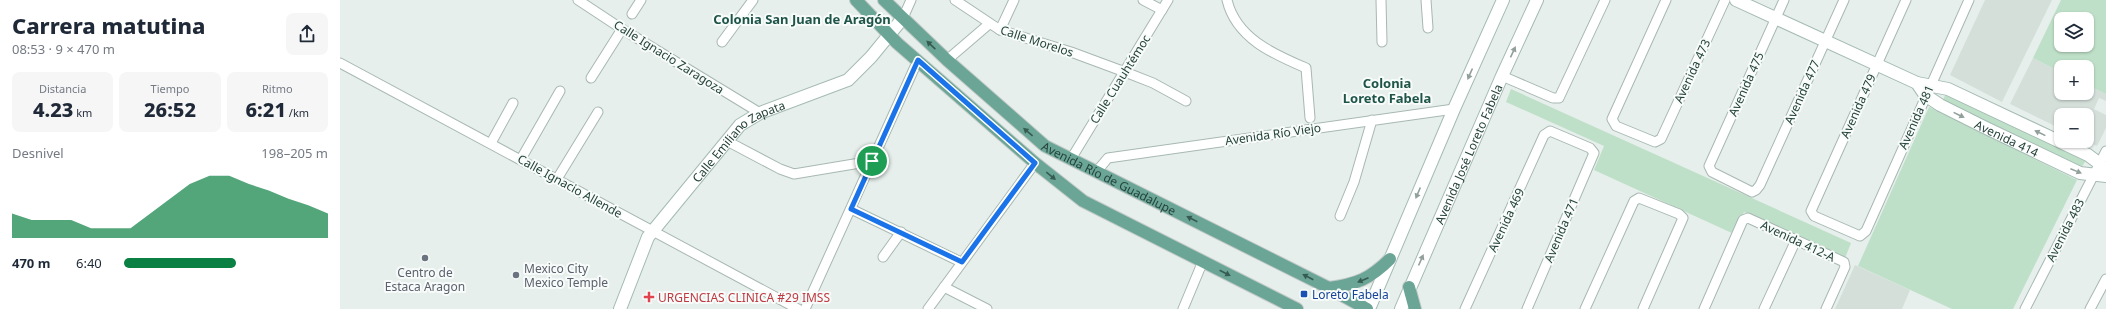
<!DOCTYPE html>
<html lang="es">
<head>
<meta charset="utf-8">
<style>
  body { margin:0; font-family:"Noto Sans",sans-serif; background:#f6f6f7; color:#1f2937; height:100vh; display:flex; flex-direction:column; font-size:15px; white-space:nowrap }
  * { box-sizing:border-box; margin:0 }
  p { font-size:13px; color:#747a83 }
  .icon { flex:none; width:22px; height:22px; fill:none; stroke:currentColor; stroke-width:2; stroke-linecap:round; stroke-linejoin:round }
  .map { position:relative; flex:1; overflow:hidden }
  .details { display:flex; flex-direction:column; background:#fff; width:340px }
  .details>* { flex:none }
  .buttons { position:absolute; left:1714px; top:12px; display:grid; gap:8px }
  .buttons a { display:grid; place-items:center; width:40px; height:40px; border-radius:8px; background:#fff; box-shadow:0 1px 3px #0004; font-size:20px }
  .pin { position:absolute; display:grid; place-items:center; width:34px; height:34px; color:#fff; margin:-17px; border:2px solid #fff; border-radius:50%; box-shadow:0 1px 4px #0007 }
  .round { display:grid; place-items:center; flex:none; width:42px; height:42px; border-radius:8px; background:#f6f6f7 }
  .headline { display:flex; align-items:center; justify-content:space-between; height:68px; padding:0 12px }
  h1 { font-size:22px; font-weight:800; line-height:30px }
  .stats { display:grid; grid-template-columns:repeat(3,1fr); gap:6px; height:68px; padding:4px 12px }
  .stats div { display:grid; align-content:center; border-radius:8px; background:#f6f6f7; text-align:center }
  .stats b { font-size:20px; font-weight:800 }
  .stats small { font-size:11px; font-weight:400 }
  .stats p { font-size:11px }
  .chart { height:112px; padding:8px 12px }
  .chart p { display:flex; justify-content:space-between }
  .chart svg { width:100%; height:72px; margin-top:4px; fill:#0b8043; opacity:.7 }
  ul { padding:0 12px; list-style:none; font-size:13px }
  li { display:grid; grid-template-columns:64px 48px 1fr; align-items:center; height:30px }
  li i { height:10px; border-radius:5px; background:#0b8043 }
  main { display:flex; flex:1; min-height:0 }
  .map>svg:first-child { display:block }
</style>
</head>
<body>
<main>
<section class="details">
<div class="headline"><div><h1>Carrera matutina</h1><p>08:53 · 9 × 470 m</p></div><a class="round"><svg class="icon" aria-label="share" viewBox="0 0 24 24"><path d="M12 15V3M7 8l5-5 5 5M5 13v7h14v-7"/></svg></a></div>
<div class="stats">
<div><p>Distancia</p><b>4.23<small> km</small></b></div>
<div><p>Tiempo</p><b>26:52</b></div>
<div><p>Ritmo</p><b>6:21<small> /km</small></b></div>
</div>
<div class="chart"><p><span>Desnivel</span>198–205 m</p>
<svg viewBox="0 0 160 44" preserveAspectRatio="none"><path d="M0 44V29L10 33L20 33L30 33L40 38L50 38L60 38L70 29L80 20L90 11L100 6L110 6L120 11L130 15L140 20L150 24L160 29V44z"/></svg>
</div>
<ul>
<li><b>470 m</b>6:40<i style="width:55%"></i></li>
</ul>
</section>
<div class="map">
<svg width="1766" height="309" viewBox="0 0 1766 309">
  <rect width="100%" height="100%" fill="#e6efeb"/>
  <g fill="#d4dfda">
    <polygon points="1645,0 1712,0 1662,102 1610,75"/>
    <polygon points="1693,58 1721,72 1721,93 1747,93 1747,85 1766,94 1766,101 1759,98 1754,109 1766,115 1766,128 1757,146 1746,141 1747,115 1721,115 1721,129 1670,104"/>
    <polygon points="1515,265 1570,290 1562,309 1495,309"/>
  </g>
  <g fill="#bfe0c8" fill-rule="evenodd">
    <path d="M1721,0H1766V94L1747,85V67H1721V72L1693,58ZM1721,19H1747V45H1721Z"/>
    <polygon points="1171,89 1511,243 1505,258 1404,212 1394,234 1254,170 1264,146 1166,102"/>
    <polygon points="1608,89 1746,160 1739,172 1601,104"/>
    <polygon points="1589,107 1737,180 1673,309 1612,309 1518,266"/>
  </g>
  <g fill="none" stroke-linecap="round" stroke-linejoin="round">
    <g stroke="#a8b8b2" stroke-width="11">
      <g id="street">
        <polyline points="238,0 282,29 420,113"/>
        <polyline points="615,0 660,30 731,52 785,72 813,83 846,101"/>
        <polyline points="803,0 822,10"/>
        <path d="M887,0C896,38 933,54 966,68L970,118"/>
        <polyline points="1041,0 1042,42"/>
        <polyline points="1086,0 1088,28"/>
        <polyline points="1326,0 1272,119 1276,126 1315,142 1321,139 1385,0"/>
        <polyline points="1444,0 1369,166 1372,172 1412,192 1416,190 1420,185 1504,0"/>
        <polyline points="1566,0 1471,211 1474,216 1520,236 1526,231 1629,0"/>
        <polyline points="292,14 301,0"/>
        <polyline points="563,18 571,0"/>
        <polyline points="660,30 674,0"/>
        <polyline points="382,42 413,0"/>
        <polyline points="607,60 649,24"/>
        <polyline points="0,63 458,309"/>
        <polyline points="1162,76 1213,98 1219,98 1265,0"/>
        <polyline points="251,78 282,29"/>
        <polyline points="387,141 440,169 454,174 532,161"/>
        <polyline points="151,143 173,103"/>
        <polyline points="181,159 220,91"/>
        <polyline points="731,159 828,0"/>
        <polyline points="757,171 768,158 1114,109"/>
        <polyline points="217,179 258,112"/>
        <polyline points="511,209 621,262"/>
        <polyline points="1000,216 1014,182 1032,120"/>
        <polyline points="543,257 561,232"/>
        <polyline points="604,287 647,309"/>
        <polyline points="465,309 578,60"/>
        <polyline points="588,309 695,163"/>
        <polyline points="843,309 863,261"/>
        <polyline points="1125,309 1204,135 1210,131 1250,148 1254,153 1187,309"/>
        <polyline points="1245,309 1294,201 1299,198 1339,214 1343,218 1303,309"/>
        <polyline points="1364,309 1403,220 1408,218 1504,262 1505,267 1486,309"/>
        <polyline points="1424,309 1456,240"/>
        <polyline points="1685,309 1766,151"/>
        <polyline points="1750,309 1766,279"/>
      </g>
    </g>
    <g stroke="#a4bbb3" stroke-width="14">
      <g id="secondary">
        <polyline points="1396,0 1577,83 1608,89 1748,155 1760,164 1766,172"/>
        <path id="s1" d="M1577,83L1585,95L1600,105L1644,127L1740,173L1766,176"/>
        <path id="s2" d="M280,309L308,237L400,125L420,113L508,80L531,57L563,18"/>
        <polyline points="1029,309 1114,109 1163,0"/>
        <path id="s3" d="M1061,309L1162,76L1197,0"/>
      </g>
    </g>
    <g stroke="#c2cac8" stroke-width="14">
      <g id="primary">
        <polyline points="516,0 557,43 695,163 743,201 957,309"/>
        <path id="s4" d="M544,0L607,60L705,146L989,288L1027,309"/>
        <polyline points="1069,287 1075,309"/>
        <path d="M989,288C1017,284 1030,279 1050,259"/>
      </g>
    </g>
    <use href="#street" stroke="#fff" stroke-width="9"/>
    <use href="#secondary" stroke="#fff" stroke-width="12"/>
    <use href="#primary" stroke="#6aa596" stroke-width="12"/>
  </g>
  <defs><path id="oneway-solid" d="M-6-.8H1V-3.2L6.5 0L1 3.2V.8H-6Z"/></defs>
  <g fill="#365b51">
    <use href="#oneway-solid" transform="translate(591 45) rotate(-137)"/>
    <use href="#oneway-solid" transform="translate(688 132) rotate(-140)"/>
    <use href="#oneway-solid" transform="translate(711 176) rotate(39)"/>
    <use href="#oneway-solid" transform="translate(852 219) rotate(-153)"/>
    <use href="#oneway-solid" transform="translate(885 273) rotate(27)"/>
    <use href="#oneway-solid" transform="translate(968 277) rotate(-153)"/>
    <use href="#oneway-solid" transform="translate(1023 280) rotate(157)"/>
  </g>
  <g fill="#92a09c">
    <use href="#oneway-solid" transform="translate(1173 52) rotate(-65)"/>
    <use href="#oneway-solid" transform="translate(1130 74) rotate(114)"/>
    <use href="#oneway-solid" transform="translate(1619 115) rotate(26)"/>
    <use href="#oneway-solid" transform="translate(1700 133) rotate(-154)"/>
    <use href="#oneway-solid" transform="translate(1736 171) rotate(22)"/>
    <use href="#oneway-solid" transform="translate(1078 193) rotate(113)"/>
    <use href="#oneway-solid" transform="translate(1081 260) rotate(-66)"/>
  </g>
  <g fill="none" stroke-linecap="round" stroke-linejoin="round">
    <g stroke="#fff" stroke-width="8">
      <polygon id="route" points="578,60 695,163 622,262 511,209"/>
    </g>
    <use href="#route" stroke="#1a73e8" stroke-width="5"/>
  </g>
  <g fill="#6b7280" stroke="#f7fbf9" stroke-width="1.5">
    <circle cx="85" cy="258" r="4"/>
    <circle cx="176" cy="275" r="4"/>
  </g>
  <rect fill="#1a4fb4" stroke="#f7fbf9" stroke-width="1.5" x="960" y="290" width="8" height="8" rx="2"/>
  <path fill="#e0444e" stroke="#f7fbf9" stroke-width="1.5" d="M307 291h4v4h4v4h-4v4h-4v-4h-4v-4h4z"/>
  <g text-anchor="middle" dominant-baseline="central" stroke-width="4" stroke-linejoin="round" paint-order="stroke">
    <g font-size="12" fill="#24423a" stroke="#f7fbf9">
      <text transform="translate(697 41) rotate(18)">Calle Morelos</text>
      <text transform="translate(329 57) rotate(32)">Calle Ignacio Zaragoza</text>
      <text transform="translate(1352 71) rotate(-65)">Avenida 473</text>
      <text transform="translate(780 79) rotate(-58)">Calle Cuauhtémoc</text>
      <text transform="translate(1406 84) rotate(-66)">Avenida 475</text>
      <text transform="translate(1462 92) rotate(-66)">Avenida 477</text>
      <text transform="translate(1518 106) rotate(-66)">Avenida 479</text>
      <text transform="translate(1576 117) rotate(-66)">Avenida 481</text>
      <text transform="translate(933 134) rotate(-8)">Avenida Río Viejo</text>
      <text stroke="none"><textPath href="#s1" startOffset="107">Avenida 414</textPath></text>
      <text stroke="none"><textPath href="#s2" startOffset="211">Calle Emiliano Zapata</textPath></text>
      <text stroke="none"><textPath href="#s3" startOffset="169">Avenida José Loreto Fabela</textPath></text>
      <text stroke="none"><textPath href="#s4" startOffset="289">Avenida Río de Guadalupe</textPath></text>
      <text transform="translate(230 186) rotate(29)">Calle Ignacio Allende</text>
      <text transform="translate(1166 220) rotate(-65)">Avenida 469</text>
      <text transform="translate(1221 230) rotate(-67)">Avenida 471</text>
      <text transform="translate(1725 230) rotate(-63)">Avenida 483</text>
      <text transform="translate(1458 241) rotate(25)">Avenida 412-A</text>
    </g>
    <g font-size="12" fill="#5b616d" stroke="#f7fbf9" text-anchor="start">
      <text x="184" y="268">Mexico City<tspan x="184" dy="14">Mexico Temple</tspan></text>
      <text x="85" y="272" text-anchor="middle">Centro de<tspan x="85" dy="14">Estaca Aragon</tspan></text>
    </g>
    <g font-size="12" fill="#164399" stroke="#f7fbf9" text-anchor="start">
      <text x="972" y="294">Loreto Fabela</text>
    </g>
    <g font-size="12" fill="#be3a42" stroke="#f7fbf9" text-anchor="start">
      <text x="318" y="297">URGENCIAS CLINICA #29 IMSS</text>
    </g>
    <g font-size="13" font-weight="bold" fill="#1f5548" stroke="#f7fbf9">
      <text x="462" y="19">Colonia San Juan de Aragón</text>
      <text x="1047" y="83">Colonia<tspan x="1047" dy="15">Loreto Fabela</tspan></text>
    </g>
  </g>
</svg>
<div class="buttons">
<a><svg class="icon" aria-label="layers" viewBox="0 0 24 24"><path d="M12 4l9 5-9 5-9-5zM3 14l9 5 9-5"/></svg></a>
<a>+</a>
<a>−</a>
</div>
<div class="pin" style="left:532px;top:161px;background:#1e9e55"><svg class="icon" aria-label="arrive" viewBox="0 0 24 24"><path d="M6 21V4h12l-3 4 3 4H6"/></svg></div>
</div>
</main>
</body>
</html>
